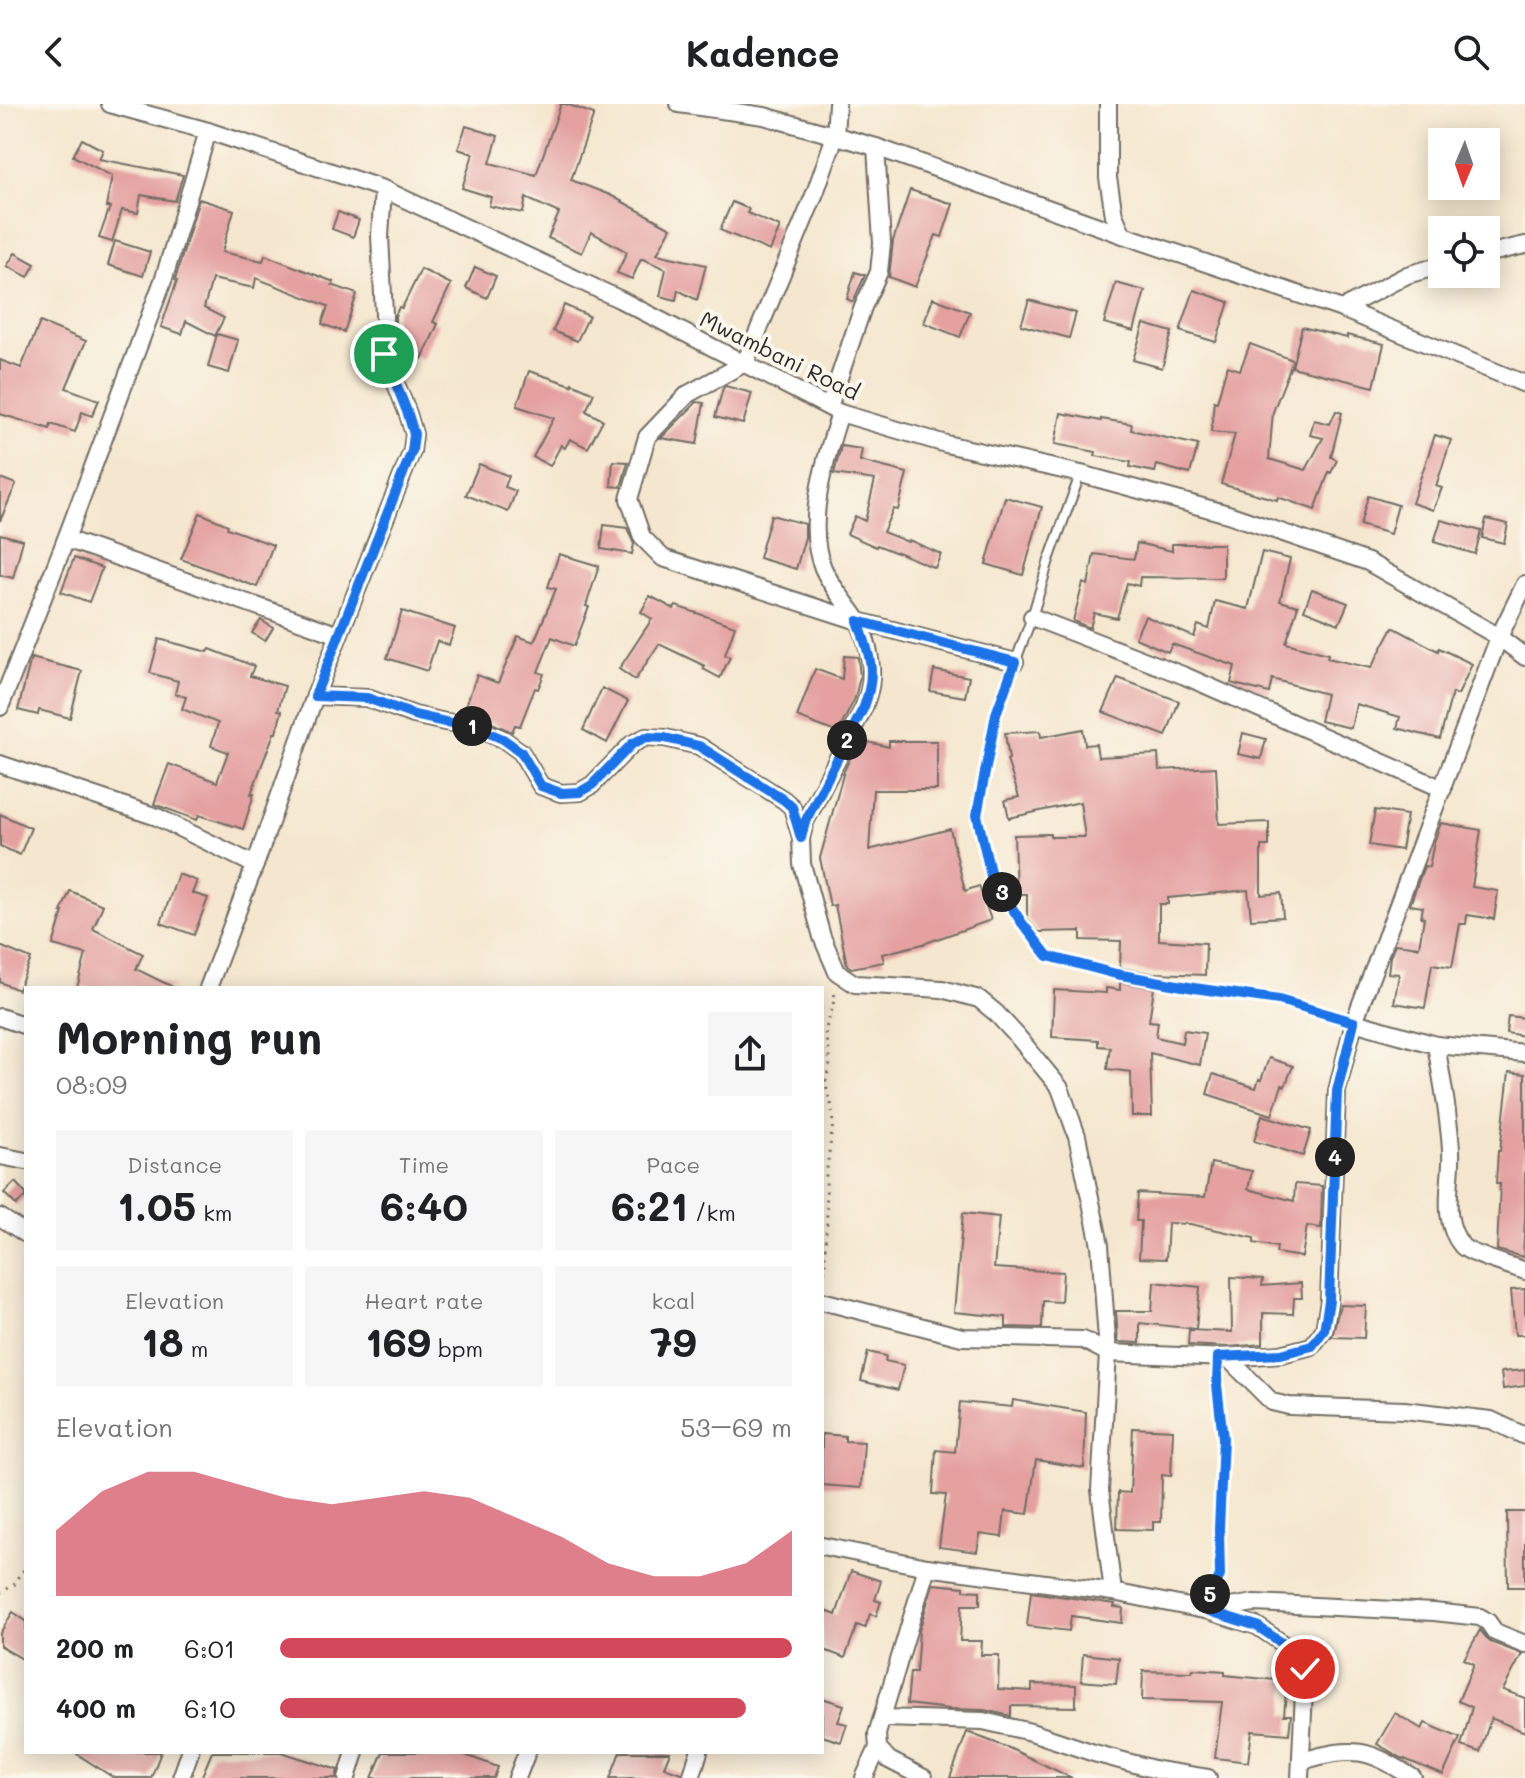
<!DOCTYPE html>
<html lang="en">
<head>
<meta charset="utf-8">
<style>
  body { margin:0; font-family:Mali,sans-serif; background:#f6f6f6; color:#202124; height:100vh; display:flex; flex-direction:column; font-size:30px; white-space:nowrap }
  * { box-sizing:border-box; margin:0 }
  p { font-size:26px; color:#757577 }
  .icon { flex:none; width:44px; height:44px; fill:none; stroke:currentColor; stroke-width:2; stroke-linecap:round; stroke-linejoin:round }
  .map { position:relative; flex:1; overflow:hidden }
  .sheet { position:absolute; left:24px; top:882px; width:800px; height:768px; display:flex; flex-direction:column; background:#fff; border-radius:0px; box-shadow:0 4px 20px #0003 }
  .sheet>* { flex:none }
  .needle { width:52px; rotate:182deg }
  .tools { position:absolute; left:1428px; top:24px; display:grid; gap:16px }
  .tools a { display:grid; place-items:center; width:72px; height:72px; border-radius:0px; background:#fff; box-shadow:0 4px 20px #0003; font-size:40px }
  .pin { position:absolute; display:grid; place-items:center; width:68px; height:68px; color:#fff; margin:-34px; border:4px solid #fff; border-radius:50%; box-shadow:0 2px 8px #0007 }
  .km { position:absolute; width:40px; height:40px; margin:-20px; border-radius:50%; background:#222; color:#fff; font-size:22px; line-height:40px; text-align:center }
  .round { display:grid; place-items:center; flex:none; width:84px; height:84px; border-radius:0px; background:#f6f6f6 }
  .headline { display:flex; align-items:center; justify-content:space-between; height:136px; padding:0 32px }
  h1 { font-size:44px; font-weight:700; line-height:60px }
  .metrics { display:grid; grid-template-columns:repeat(3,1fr); gap:12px; height:136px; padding:8px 32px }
  .metrics div { display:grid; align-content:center; border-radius:0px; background:#f6f6f6; text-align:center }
  .metrics b { font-size:40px; font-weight:700 }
  .metrics small { font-size:22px; font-weight:400 }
  .metrics p { font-size:22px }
  .chart { height:224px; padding:16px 32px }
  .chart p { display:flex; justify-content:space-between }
  .chart svg { width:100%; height:144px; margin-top:8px; fill:#d1495b; opacity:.7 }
  ul { padding:0 32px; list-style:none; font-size:26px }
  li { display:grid; grid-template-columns:128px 96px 1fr; align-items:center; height:60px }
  li i { height:20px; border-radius:10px; background:#d1495b }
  header { display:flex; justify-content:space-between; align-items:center; height:104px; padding:0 32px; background:#fff; font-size:36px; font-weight:700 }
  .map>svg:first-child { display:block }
</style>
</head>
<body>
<header><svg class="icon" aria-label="back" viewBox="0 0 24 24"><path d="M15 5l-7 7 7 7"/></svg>Kadence<svg class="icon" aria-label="search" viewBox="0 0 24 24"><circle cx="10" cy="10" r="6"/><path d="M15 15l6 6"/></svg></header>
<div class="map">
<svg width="1525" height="1674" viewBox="0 0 1525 1674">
  <rect width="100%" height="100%" fill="#fbf7ec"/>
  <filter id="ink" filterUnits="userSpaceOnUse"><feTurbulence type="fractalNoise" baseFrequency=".0125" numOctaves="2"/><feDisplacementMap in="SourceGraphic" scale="16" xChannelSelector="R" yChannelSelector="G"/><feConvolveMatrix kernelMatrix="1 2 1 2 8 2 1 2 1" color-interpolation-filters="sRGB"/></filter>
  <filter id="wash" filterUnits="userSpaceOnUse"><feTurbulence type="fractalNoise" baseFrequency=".006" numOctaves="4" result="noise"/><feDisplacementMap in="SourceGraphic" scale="32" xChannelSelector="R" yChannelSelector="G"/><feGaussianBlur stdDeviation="1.8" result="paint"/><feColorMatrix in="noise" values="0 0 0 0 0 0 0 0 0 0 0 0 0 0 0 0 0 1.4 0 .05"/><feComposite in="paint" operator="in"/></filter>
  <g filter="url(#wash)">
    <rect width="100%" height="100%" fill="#f5e7cf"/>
    <g id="blocks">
      <g fill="#e4a1a0">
        <polygon points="561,0 566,0 594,10 571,76 610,91 671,124 657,150 706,161 697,196 678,186 676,196 660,192 666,165 643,155 641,155 632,175 617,169 627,148 591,128 582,149 548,134 559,109 526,94 523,109 489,102 491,93 462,84 473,50 458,45 466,22 498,32 490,59 536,71"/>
        <polygon points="82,35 103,46 99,55 183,71 175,97 141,91 138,109 122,106 112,138 99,134 110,103 106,103 112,72 73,52"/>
        <polygon points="910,86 953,100 942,133 936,131 915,183 889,173 893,137"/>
        <polygon points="199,95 234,106 222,148 263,157 265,151 334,178 332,181 357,190 344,228 322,220 328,202 256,174 254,184 212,175 204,204 224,214 215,232 186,217 182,230 161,223 177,177 175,176"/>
        <polygon points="732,98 749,105 747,109 780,123 770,147 720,126"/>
        <polygon points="338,108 359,116 353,133 332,125"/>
        <polygon points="115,137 150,148 143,172 108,161"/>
        <polygon points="15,149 35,160 28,173 7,162"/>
        <polygon points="475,163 496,172 487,194 466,184"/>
        <polygon points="421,165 451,180 433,218 438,220 422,255 395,243 395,212 399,203 402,204"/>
        <polygon points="855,168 865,171 853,198 847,195"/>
        <polygon points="1116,179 1145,187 1134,227 1104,219"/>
        <polygon points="1194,186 1229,198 1216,238 1180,227"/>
        <polygon points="933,194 970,208 960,233 924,219"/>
        <polygon points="1029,196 1076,209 1069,234 1021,221"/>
        <polygon points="564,201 589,212 577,237 553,227"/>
        <polygon points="40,218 86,237 66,284 99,296 92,312 82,308 75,328 51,320 50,325 0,310 0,256 21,264"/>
        <polygon points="1144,220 1172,228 1162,264 1133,256"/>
        <polygon points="1302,223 1347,234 1347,231 1384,240 1374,283 1292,263"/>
        <polygon points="217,230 238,236 229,269 208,263"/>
        <polygon points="1250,240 1293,256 1273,308 1269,355 1306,366 1323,334 1310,331 1314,316 1330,320 1336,307 1342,309 1331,353 1337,356 1331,369 1329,368 1315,406 1278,393 1277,396 1221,380 1235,330 1211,328 1214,297 1217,298 1227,262 1240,266"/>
        <polygon points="529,267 572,281 572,279 594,289 586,307 603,316 588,344 570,335 565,344 561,341 550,362 533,353 554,314 517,302"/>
        <polygon points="725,282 752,289 743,320 715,313 723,284"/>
        <polygon points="697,298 704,299 697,340 661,334"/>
        <polygon points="1061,309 1101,317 1101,315 1132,320 1131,326 1198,341 1190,370 1157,361 1155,368 1130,363 1131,358 1095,352 1096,348 1055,340"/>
        <polygon points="1435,331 1451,336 1436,382 1442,384 1433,406 1412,399"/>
        <polygon points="841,342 862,345 860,357 907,369 898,406 893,405 883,428 908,438 909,436 941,450 935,464 897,448 897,449 877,441 876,443 847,430 855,412 865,417 875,376 834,370"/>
        <polygon points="613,357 628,358 621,383 611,382"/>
        <polygon points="479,360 509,372 505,383 516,387 508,408 466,391"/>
        <polygon points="0,374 16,380 0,417"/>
        <polygon points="1368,392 1398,401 1390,430 1360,421"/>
        <polygon points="1005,393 1042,403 1023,471 986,460"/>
        <polygon points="200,409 228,421 227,424 273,441 257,483 181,455"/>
        <polygon points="771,411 805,420 805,433 796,465 759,454"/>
        <polygon points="1486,415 1508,420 1504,439 1482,434"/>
        <polygon points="1441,416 1481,427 1475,450 1434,438"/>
        <polygon points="604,421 627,424 634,440 632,450 601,445"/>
        <polygon points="0,430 23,436 13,474 0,471"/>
        <polygon points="1137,439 1172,447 1172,440 1223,440 1223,474 1140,473 1139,482 1127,479 1117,514 1094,509 1090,524 1073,517 1083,479 1088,481 1094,450 1134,455"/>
        <polygon points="1262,448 1290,455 1280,497 1298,502 1286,539 1328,550 1327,554 1371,564 1393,523 1438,547 1439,544 1472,560 1458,591 1452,589 1440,635 1397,624 1400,613 1356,600 1351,624 1320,617 1326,590 1272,575 1269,589 1231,579 1235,562 1172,540 1168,548 1135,534 1145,512 1194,533 1198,521 1209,525 1215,497 1248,505"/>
        <polygon points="559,450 599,462 586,502 589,503 574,542 552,533 538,568 544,570 538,585 535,584 520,622 515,621 512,628 474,611 463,609 477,571 498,579 518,532 534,538 556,485 548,483"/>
        <polygon points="74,454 102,464 89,498 61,488"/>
        <polygon points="1312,485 1348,499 1339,520 1304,506"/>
        <polygon points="650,492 674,505 676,502 735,522 725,551 730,553 720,574 703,565 705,562 659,540 635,576 619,565 652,515 641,508"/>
        <polygon points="402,507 455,524 449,541 437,537 427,567 387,554"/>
        <polygon points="261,516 273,524 265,537 252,529"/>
        <polygon points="159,535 208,548 210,545 254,562 250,572 285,582 278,606 282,607 276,629 274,629 251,690 254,690 243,725 199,711 197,716 154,700 169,660 217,678 228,648 211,642 218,619 182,605 186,593 175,590 178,577 150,569"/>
        <polygon points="844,552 858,553 860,573 855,594 838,629 797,613 815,565 842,575"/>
        <polygon points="31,554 82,567 70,614 39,606 38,611 18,606"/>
        <polygon points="934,566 969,573 965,593 930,587"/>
        <polygon points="1118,574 1179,597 1166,632 1103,608"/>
        <polygon points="602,584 628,597 607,639 583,626"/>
        <polygon points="1083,625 1085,641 1096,640 1098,653 1158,650 1159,666 1216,663 1219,720 1269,718 1269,742 1261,742 1261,791 1281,789 1283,813 1251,815 1248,786 1168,794 1168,800 1159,800 1159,836 1206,839 1205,871 1156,869 1156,870 1120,864 1121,837 1081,836 1081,827 1038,828 1027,814 1027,790 1016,790 1014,731 1050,730 1050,733 1085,733 1080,698 1009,714 1005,696 1019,693 1007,656 1009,655 1005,629 1040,627 1041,633"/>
        <polygon points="1243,629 1266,635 1261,655 1238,650"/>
        <polygon points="859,636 889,643 889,637 937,637 937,686 873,686 869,746 950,725 965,787 979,782 991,816 923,840 882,850 884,858 851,864 847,861 835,801 830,802 820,754 844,667"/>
        <polygon points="1375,706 1407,711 1401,746 1369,741"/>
        <polygon points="0,710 31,724 20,751 0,742"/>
        <polygon points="1441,719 1481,726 1472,783 1498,787 1494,815 1467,811 1466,820 1460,820 1452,863 1432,860 1425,904 1394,899 1399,870 1388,869 1390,853 1395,840 1419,843 1424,814 1421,813 1423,803 1410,801 1424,762 1429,763 1434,738"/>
        <polygon points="178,770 197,777 192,789 208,794 194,831 161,819"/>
        <polygon points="70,787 103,801 93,825 143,850 136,865 175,884 77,884 86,850 53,841 63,808 61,808"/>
        <polygon points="0,842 31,855 18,886 0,878"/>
        <polygon points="1120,878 1154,884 1149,917 1158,918 1156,933 1182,939 1184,926 1205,929 1200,961 1150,949 1152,1012 1132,1012 1131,968 1107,965 1110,943 1098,942 1098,936 1052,933 1054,886 1106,889 1106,884 1120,886"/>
        <polygon points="1508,912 1525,914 1525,932 1506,929"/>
        <polygon points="1269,954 1293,962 1285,982 1282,981 1272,1011 1207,990 1213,970 1256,984 1259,975 1261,976"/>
        <polygon points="1509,968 1525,970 1525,1110 1523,1153 1497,1146 1500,1080 1496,1080 1498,1047 1500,1047"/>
        <polygon points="1262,1011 1311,1026 1303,1052 1254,1037"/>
        <polygon points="1211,1059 1252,1067 1248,1085 1294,1097 1295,1080 1322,1082 1321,1124 1307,1122 1302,1153 1276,1149 1277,1143 1254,1139 1254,1134 1190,1120 1168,1119 1166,1155 1139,1154 1141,1117 1136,1117 1138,1089 1205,1093"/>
        <polygon points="15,1078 26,1090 26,1092 16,1101 4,1089"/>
        <polygon points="963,1109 999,1113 994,1164 1063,1168 1061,1198 1043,1197 1042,1224 1006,1223 1006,1213 954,1208"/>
        <polygon points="1231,1173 1263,1175 1262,1182 1301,1179 1302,1194 1294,1194 1293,1210 1263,1209 1263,1240 1228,1243 1188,1241 1189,1226 1232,1228"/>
        <polygon points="1154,1178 1200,1183 1196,1225 1140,1219 1140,1239 1118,1238 1116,1207 1152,1207"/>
        <polygon points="1525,1185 1525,1231 1515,1231 1511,1186"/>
        <polygon points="1340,1201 1366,1202 1364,1234 1332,1233"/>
        <polygon points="868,1248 886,1252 885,1257 904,1261 898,1286 861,1277"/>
        <polygon points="1525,1266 1525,1282 1503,1285 1501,1268"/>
        <polygon points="1013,1296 1086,1308 1084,1364 1036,1356 1028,1410 1005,1407 1002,1433 980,1430 977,1448 939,1443 946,1391 933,1390 936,1346 955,1348 960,1298 1012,1303"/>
        <polygon points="1133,1324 1173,1326 1171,1372 1162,1371 1161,1418 1153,1418 1153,1426 1117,1425 1118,1388 1130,1389"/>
        <polygon points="822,1330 845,1332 845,1337 864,1338 861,1384 822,1381"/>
        <polygon points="1507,1408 1525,1408 1525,1483 1508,1483"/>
        <polygon points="851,1467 881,1477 875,1496 881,1498 876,1512 870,1510 865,1524 857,1521 845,1554 822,1545 822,1505 836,1511"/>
        <polygon points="933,1480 964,1483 964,1486 980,1487 980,1501 962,1501 960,1537 982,1537 981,1551 999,1551 998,1585 1032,1587 1032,1580 1076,1581 1076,1603 1011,1602 1011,1612 984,1606 949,1605 907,1600 910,1568 916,1568 919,1527"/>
        <polygon points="1031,1488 1115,1500 1114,1503 1123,1504 1122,1519 1071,1512 1069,1527 1027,1522"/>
        <polygon points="13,1508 26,1517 26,1557 0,1542 0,1529"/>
        <polygon points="1480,1526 1490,1538 1522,1550 1503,1586 1525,1594 1525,1628 1491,1614 1480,1648 1461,1642 1472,1603 1458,1597 1474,1560 1464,1555"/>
        <polygon points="1083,1550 1119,1554 1116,1580 1081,1577"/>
        <polygon points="1193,1565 1225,1567 1225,1571 1287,1577 1284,1611 1291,1611 1289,1630 1252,1627 1248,1658 1215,1654 1222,1598 1142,1596 1143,1567 1192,1568"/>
        <polygon points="822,1594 844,1601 838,1618 847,1620 841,1638 822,1632"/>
        <polygon points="1395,1609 1422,1625 1425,1619 1460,1634 1443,1671 1402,1654 1377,1640"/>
        <polygon points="967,1628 1009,1644 1072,1674 950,1674"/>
        <polygon points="74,1648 161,1648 151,1674 114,1674"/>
        <polygon points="212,1648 281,1648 338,1666 336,1674 201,1674"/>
        <polygon points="383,1648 457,1648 498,1663 494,1674 372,1674"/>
        <polygon points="620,1648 670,1648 664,1663 681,1669 680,1674 610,1674"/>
      </g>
    </g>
  </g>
  <g filter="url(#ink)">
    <use href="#blocks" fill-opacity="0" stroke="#726d64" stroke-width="2"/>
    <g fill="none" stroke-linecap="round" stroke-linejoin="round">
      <g stroke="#726d64" stroke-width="12">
        <polyline id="lane" points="1080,371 1049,456 1032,513 996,610 977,711 991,772 1022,819 1048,852 1116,870 1194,884 1279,896 1353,918"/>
      </g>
      <g stroke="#726d64" stroke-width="20">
        <g id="street">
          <polyline points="110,0 208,27 383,85 619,195 840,309 946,340 1081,370 1228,410 1368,458 1499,533 1525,553"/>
          <polyline points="679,0 764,12 876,43 1123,131 1342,205 1525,280"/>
          <polyline points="837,0 835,32 815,89 745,259 688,290 647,333 629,395 642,433 663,454 858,517 1015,558"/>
          <polyline points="1108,0 1108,74 1114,111 1123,131"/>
          <polyline points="1486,150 1525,141"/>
          <polyline points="1342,205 1407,171 1442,161"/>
          <polyline points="829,303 863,203 879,168 882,139 876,43"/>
          <path d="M840,309C826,353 804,419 823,464C831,483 846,498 857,515C866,530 872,557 871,574C870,596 857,617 847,636C833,664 819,691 805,718L801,734L802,760L822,833L837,868L855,880L942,885L979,895L996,909L1018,933L1060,984L1077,1032L1100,1141L1108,1249L1100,1386L1113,1488"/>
          <polyline points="66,435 339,531"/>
          <polyline points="1032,513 1185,572 1443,685"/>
          <polyline points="315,592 367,594 414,611 445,618 470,621 503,635 521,648 541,682 561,689 580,688 592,681 632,640 646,633 665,634 699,642 784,696 792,703 801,733"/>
          <polyline points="0,603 66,435 164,174 208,27"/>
          <polyline points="0,660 157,713 255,761"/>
          <polyline points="208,884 255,761 315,592 412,347 414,330 408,310 384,250 384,210 380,132 383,85"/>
          <polyline points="0,913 26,922"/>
          <polyline points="1354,918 1499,533 1525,480"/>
          <path d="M1436,941C1442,976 1449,1011 1451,1046C1453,1078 1439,1114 1462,1142C1469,1150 1512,1162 1525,1167"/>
          <polyline points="0,1052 26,1057"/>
          <polyline points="0,1113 26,1130"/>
          <polyline points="822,1197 962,1233 1083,1236 1108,1249 1228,1254 1281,1250 1312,1242 1324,1226 1329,1197 1337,987 1354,918 1436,941 1525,949"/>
          <polyline points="1228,1254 1272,1298 1289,1302 1404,1306 1491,1316 1525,1332"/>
          <polyline points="822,1442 927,1463 1113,1488 1209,1507 1257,1522 1288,1543 1305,1565 1300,1674"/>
          <polyline points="1212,1506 1254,1499 1434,1508 1480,1513 1488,1518 1495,1528 1525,1540"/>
          <polyline points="883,1614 983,1617 1031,1628 1094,1649 1157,1666 1208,1674"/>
          <path d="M1302,1657C1354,1642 1367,1644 1413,1674"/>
          <polyline points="181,1674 190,1648"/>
          <polyline points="347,1674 355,1648"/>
          <polyline points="517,1674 527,1648"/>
          <polyline points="691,1674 699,1648"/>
          <polyline points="864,1674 878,1644"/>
          <polyline points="924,1674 889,1656 878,1644 877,1630 927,1463"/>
        </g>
      </g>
      <g stroke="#726d64" stroke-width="3" stroke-dasharray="2 6" stroke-linecap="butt">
        <polyline points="822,1176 825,1166 825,1141 827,1118 826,1072 833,1019 831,998 827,988 826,977 830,960 825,927 833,902 835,888"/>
        <polyline points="0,1489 14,1481 19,1471 26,1464"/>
        <polyline points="1210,1490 1220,1472 1219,1425 1223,1334 1218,1269"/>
      </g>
      <use href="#lane" stroke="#fff" stroke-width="8"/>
      <use href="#street" stroke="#fff" stroke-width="16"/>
    </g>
  </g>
  <g fill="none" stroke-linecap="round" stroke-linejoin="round" filter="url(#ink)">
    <g stroke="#fff" stroke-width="16">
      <path id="route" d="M384,250L408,310L414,330L412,347L315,592L367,594L414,611L445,618L470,621L503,635L521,648L541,682L561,689L580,688L592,681L632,640L646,633L665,634L699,642L784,696L792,703L801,734L805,718L864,603C877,567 870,552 858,517L1015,558L996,610L977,711L991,772L1022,819L1048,852L1116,870L1194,884L1279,896L1354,918L1337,987L1329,1197L1324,1226L1312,1242L1281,1250L1218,1253L1217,1281L1223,1334L1219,1425L1220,1472L1209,1491V1507L1257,1522L1288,1543L1305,1565"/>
    </g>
    <use href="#route" stroke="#1a73e8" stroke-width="10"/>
  </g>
  <g text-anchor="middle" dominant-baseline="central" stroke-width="8" stroke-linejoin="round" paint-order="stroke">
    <g font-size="22" fill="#2b2b2b" stroke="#fbf7ec">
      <text transform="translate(780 251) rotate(26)">Mwambani Road</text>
    </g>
  </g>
</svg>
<div class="tools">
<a><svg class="needle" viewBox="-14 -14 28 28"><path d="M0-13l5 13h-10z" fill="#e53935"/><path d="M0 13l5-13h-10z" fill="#757577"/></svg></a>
<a><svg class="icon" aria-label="locate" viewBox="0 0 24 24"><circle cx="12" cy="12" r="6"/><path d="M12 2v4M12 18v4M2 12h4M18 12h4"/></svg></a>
</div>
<div class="pin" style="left:384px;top:250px;background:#1e9e55"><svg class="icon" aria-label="arrive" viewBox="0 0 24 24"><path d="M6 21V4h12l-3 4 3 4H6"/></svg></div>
<div class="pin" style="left:1305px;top:1565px;background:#d93025"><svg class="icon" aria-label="check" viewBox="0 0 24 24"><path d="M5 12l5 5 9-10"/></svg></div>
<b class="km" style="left:472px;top:622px">1</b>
<b class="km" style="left:847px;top:636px">2</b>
<b class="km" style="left:1002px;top:788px">3</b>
<b class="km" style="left:1335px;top:1053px">4</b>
<b class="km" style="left:1210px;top:1490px">5</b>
<section class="sheet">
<div class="headline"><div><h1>Morning run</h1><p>08:09</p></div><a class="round"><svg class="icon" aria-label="share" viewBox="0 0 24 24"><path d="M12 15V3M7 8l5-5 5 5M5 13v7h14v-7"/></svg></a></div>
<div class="metrics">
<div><p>Distance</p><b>1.05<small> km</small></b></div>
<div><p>Time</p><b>6:40</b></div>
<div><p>Pace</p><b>6:21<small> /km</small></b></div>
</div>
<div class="metrics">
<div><p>Elevation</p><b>18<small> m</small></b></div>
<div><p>Heart rate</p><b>169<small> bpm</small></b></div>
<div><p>kcal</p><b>79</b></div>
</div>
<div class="chart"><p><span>Elevation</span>53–69 m</p>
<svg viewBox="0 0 160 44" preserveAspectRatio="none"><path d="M0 44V24L10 12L20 6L30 6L40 10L50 14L60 16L70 14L80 12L90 14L100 20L110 26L120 34L130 38L140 38L150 34L160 24V44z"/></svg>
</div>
<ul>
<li><b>200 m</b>6:01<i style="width:100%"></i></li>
<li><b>400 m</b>6:10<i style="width:91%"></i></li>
</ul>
</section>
</div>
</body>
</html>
